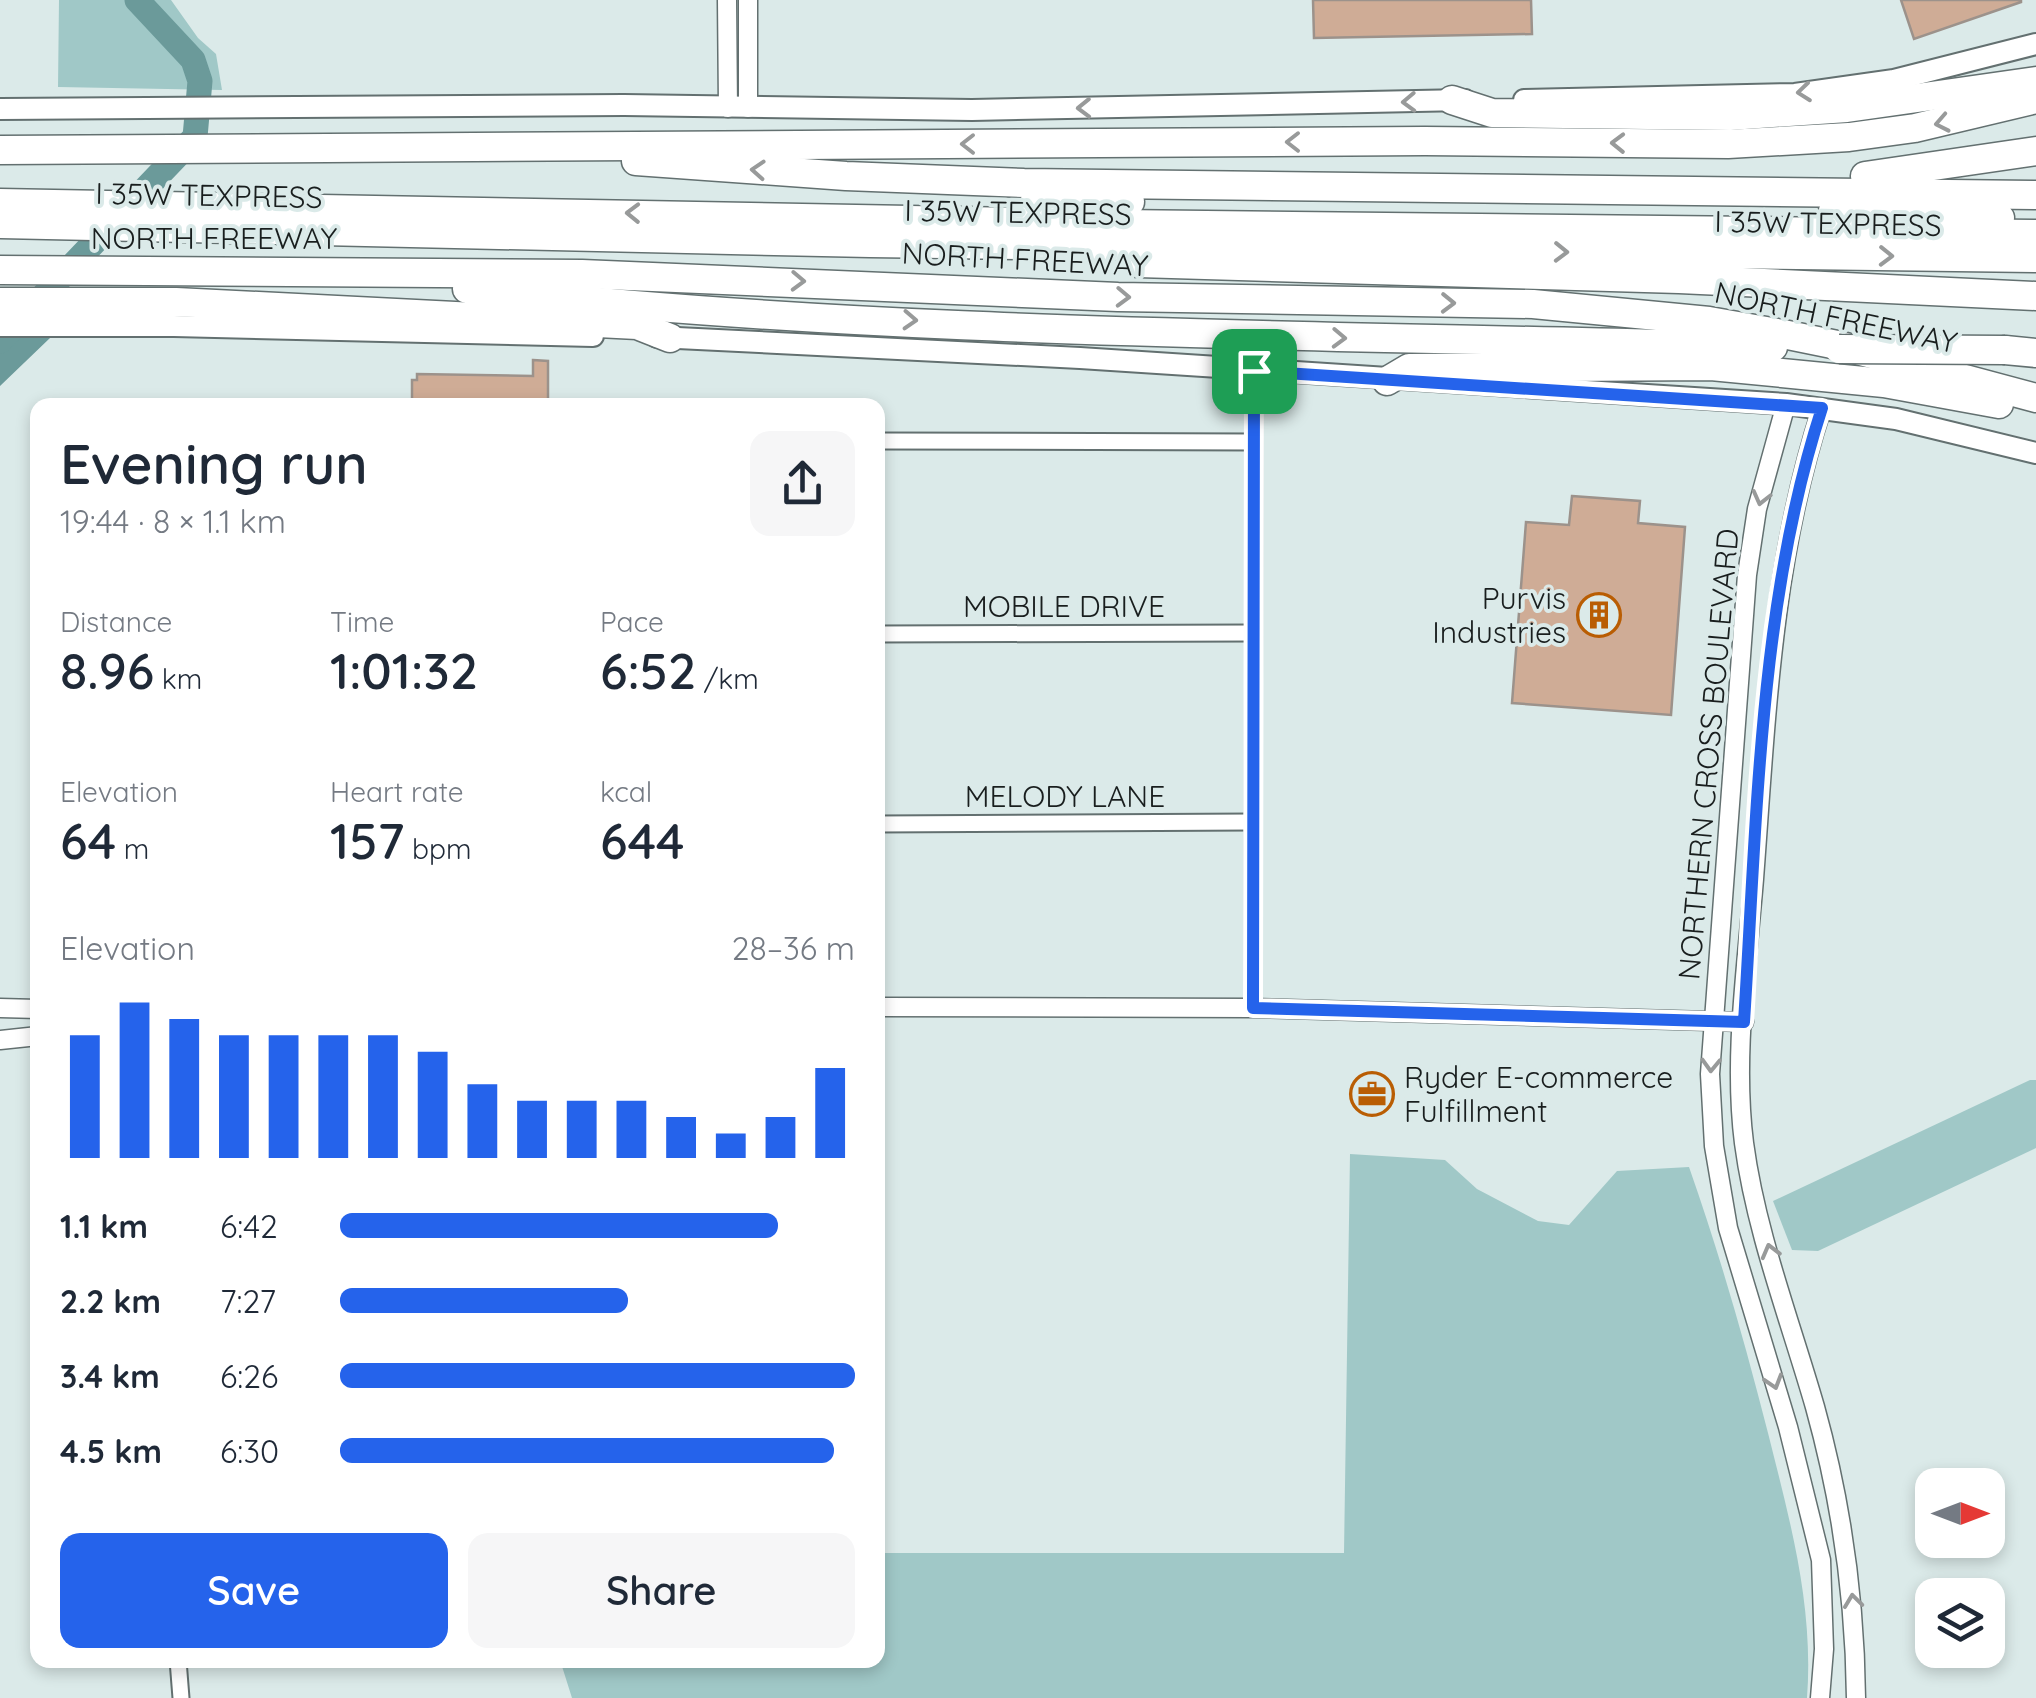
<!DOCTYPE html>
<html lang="en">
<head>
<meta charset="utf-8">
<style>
  body { margin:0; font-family:Quicksand,sans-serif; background:#f6f6f7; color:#1f2937; height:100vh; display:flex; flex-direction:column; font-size:38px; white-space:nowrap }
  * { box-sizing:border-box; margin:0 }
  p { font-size:32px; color:#747a83 }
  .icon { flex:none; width:55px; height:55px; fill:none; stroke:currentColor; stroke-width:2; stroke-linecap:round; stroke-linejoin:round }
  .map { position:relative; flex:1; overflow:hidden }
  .drawer { position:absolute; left:30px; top:398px; width:855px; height:1270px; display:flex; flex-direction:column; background:#fff; border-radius:20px; box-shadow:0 5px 15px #0003 }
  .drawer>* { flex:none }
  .needle { width:65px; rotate:90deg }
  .tools { position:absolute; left:1915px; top:1468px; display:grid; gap:20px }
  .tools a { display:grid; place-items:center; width:90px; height:90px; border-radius:20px; background:#fff; box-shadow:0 5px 15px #0003; font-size:50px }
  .pin { position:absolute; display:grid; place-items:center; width:85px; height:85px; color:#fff; margin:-42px; border-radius:20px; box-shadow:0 5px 15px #0006 }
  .round { display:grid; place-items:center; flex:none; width:105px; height:105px; border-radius:20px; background:#f6f6f7 }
  .overview { display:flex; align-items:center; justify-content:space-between; height:170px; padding:0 30px }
  h1 { font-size:55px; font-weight:600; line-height:75px }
  .stats { display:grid; grid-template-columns:repeat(3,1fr); gap:15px; height:170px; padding:10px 30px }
  .stats div { display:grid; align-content:center }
  .stats b { font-size:50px; font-weight:600 }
  .stats small { font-size:28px; font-weight:400 }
  .stats p { font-size:28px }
  .chart { height:280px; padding:20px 30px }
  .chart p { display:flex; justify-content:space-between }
  .chart svg { width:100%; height:180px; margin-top:10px; stroke:#2563eb; stroke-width:6 }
  .action { display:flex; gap:20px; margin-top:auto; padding:20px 30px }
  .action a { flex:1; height:115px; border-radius:20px; background:#2563eb; color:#fff; font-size:40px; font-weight:600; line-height:115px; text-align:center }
  .action a+a { background:#f6f6f7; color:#1f2937 }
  ul { padding:0 30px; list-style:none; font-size:32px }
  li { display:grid; grid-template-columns:160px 120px 1fr; align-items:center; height:75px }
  li i { height:25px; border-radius:12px; background:#2563eb }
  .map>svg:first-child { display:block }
</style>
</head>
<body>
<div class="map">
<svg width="2036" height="1698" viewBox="0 0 2036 1698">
  <rect width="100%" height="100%" fill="#dbeae9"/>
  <g fill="#a0c8c7">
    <polygon points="59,0 171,0 198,38 216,54 222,90 58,87"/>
    <polygon points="2030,1080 2036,1080 2036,1148 1818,1251 1792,1250 1773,1201"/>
    <path d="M1350,1154L1445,1160L1477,1189L1538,1221L1569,1225L1617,1171L1689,1167C1720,1255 1745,1343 1768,1433C1790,1521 1814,1606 1807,1698H572L560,1660H878V1553H1344Z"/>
  </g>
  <polygon fill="#6b9a9a" points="0,336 4,337 50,338 0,386"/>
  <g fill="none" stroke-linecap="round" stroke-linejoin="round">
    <polyline stroke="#6b9a9a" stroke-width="25" points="0,341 195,137 200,81 193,60 137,0"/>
  </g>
  <g fill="#cfac96" stroke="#9c928b" stroke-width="2.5">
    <polygon points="1313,0 1531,0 1532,34 1314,38"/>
    <polygon points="1901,0 2021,0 2021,2 1914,39"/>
    <polygon points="533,360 548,361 548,405 412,405 412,380 417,380 417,374 533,376"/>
    <polygon points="1572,496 1640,501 1638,523 1685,527 1671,715 1512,703 1526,522 1569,525"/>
  </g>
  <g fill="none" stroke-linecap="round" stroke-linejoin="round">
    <g stroke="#637070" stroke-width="19">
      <g id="minor">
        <polyline points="878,441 1253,442"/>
        <polyline points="878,634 1251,633"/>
        <polyline points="878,824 1252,822"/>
        <polyline points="1253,1008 1254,371"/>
        <polyline points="178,1660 181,1698"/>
      </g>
    </g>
    <g stroke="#637070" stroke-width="21">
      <g id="tertiary">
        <polyline points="727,0 728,108"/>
        <polyline points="748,0 748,108"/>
        <polyline points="1786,404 1757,509 1747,575 1710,1074 1714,1146 1728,1228 1788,1427 1821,1560 1824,1649 1820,1698"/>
        <path d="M1822,408C1772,560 1766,721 1754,879C1747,965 1733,1057 1744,1143C1756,1233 1790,1320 1815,1407C1842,1504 1855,1598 1856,1698"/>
        <polyline points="878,1007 1253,1008 1744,1022"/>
        <polyline points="0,1008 38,1009"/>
        <polyline points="0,1040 38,1036"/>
      </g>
    </g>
    <g stroke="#637070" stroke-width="24">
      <g id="secondary">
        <polyline points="1524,100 1795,94 1894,80 2036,44"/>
        <polyline points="0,109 624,105 972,110 1465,100"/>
        <polyline points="0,326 174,326 593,336"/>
        <polyline points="657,337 1080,358 1786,404 1896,419 2036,453"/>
      </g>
    </g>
    <g stroke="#637070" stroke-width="31">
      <g id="motorway">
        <polyline points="1452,100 1492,113 1730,116 1847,108 2036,81"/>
        <polyline points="0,150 1425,141 1728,144 1849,137 1915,128 2036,99"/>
        <polyline points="636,161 846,176 1024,183 2036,195"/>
        <polyline points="1865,176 2036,151"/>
        <polyline points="0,203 1118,224 2036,234"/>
        <polyline points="1033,205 1130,202"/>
        <polyline points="1833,211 2000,218"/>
        <polyline points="0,224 870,243 2036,258"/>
        <polyline points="1138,263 1679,279 2036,296"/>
        <polyline points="0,270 582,274 1118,297 1533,304 1709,321 1783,334 1842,346 2036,398"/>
        <path d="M467,289C900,337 1338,334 1773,347"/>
        <polyline points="0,302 176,302 637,325 670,338"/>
        <polyline points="2005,350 2036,353"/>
        <polyline points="1387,381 1409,368 1711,366 1884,383 1999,404"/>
      </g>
    </g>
    <use href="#minor" stroke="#fff" stroke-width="15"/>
    <use href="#tertiary" stroke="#fff" stroke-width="18"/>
    <use href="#secondary" stroke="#fff" stroke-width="20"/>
    <use href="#motorway" stroke="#fff" stroke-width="28"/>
    <g stroke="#637070" stroke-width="31" stroke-linecap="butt">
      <polyline id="motorway-bridge" points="1839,349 2005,350"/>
    </g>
    <use href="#motorway-bridge" stroke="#fff" stroke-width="28"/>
  </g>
  <defs><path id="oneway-chevron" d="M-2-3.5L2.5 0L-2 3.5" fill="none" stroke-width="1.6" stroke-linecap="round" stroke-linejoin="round" transform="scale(2.5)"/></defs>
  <g stroke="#989a9a">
    <use href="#oneway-chevron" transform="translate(1804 92) rotate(174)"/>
    <use href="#oneway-chevron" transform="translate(1409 102) rotate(178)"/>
    <use href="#oneway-chevron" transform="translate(1084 108) rotate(179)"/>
    <use href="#oneway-chevron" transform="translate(1942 123) rotate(169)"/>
    <use href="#oneway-chevron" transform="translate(1293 142) rotate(180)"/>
    <use href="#oneway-chevron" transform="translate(1618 143) rotate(-179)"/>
    <use href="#oneway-chevron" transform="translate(968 144) rotate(180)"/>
    <use href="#oneway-chevron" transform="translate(758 170) rotate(-176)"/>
    <use href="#oneway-chevron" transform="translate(633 213) rotate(-179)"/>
    <use href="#oneway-chevron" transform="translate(1561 252) rotate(1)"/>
    <use href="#oneway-chevron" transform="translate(1886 256) rotate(1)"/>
    <use href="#oneway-chevron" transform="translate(798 281) rotate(2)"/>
    <use href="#oneway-chevron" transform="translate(1123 297) rotate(2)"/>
    <use href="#oneway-chevron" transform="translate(1448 303) rotate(1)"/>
    <use href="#oneway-chevron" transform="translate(910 320) rotate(3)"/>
    <use href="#oneway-chevron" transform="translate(1339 338) rotate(2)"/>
    <use href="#oneway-chevron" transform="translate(1761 498) rotate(104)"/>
    <use href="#oneway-chevron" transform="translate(1711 1065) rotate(92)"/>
    <use href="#oneway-chevron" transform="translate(1770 1251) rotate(-105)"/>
    <use href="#oneway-chevron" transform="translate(1774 1382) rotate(73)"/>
    <use href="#oneway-chevron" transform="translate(1853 1601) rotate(-97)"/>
  </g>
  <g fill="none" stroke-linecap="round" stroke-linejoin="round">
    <g stroke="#fff" stroke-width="20">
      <path id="route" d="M1254,371L1822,408C1759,601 1757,820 1744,1022L1253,1008Z"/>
    </g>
    <use href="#route" stroke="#2563eb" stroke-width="12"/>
  </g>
  <defs>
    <g id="building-ring" transform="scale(2.25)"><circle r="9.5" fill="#dbeae9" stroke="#b95d03" stroke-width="1.5"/><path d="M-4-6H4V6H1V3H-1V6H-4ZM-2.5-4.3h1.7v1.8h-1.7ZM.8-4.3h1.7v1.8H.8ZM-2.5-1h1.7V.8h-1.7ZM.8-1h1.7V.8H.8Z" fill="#b95d03"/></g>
    <g id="office-ring" transform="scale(2.25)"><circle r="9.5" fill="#dbeae9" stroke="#b95d03" stroke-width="1.5"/><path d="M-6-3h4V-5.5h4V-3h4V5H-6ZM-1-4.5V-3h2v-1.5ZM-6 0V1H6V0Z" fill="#b95d03"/></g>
  </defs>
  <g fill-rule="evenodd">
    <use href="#building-ring" x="1599" y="615"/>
    <use href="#office-ring" x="1372" y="1094"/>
  </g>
  <g text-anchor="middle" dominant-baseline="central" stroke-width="8" stroke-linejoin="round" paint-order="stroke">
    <g font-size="30" fill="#191e1e" stroke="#dbeae9">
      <text transform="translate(209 195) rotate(1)">I 35W TEXPRESS</text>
      <text transform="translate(1018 212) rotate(1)">I 35W TEXPRESS</text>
      <text transform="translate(1828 223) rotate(1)">I 35W TEXPRESS</text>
      <text x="214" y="238">NORTH FREEWAY</text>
      <text transform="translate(1025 259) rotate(3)">NORTH FREEWAY</text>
      <text transform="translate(1836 317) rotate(12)">NORTH FREEWAY</text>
      <text x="1064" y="606">MOBILE DRIVE</text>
      <text transform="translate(1708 754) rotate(-85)">NORTHERN CROSS BOULEVARD</text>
      <text x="1065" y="796">MELODY LANE</text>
    </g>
    <g font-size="30" fill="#191e1e" stroke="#dbeae9" text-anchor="end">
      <text x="1566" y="598">Purvis<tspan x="1566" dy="34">Industries</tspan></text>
      <text x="1404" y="1077" text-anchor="start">Ryder E-commerce<tspan x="1404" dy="34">Fulfillment</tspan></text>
    </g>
  </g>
</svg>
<div class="tools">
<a><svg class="needle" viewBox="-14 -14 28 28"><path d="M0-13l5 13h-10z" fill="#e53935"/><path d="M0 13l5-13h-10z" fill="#747a83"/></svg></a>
<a><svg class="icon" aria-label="layers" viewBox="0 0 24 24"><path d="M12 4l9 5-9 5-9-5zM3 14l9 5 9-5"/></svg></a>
</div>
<div class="pin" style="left:1254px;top:371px;background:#1e9e55"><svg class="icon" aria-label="arrive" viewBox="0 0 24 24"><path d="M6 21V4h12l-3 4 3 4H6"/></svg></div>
<section class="drawer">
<div class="overview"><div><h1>Evening run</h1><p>19:44 · 8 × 1.1 km</p></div><a class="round"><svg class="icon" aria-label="share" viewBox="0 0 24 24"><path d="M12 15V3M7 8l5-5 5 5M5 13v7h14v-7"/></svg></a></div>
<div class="stats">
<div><p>Distance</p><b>8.96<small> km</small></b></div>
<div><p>Time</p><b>1:01:32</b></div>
<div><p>Pace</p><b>6:52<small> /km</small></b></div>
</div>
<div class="stats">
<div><p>Elevation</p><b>64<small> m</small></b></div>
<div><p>Heart rate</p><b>157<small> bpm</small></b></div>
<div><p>kcal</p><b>644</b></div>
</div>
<div class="chart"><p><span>Elevation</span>28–36 m</p>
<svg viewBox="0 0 160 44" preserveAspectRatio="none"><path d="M5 44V14M15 44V6M25 44V10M35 44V14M45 44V14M55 44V14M65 44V14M75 44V18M85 44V26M95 44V30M105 44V30M115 44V30M125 44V34M135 44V38M145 44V34M155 44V22"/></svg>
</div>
<ul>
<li><b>1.1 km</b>6:42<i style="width:85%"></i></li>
<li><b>2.2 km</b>7:27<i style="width:56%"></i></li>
<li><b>3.4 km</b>6:26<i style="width:100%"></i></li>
<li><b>4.5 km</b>6:30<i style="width:96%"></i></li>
</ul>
<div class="action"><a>Save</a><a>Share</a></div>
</section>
</div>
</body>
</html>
